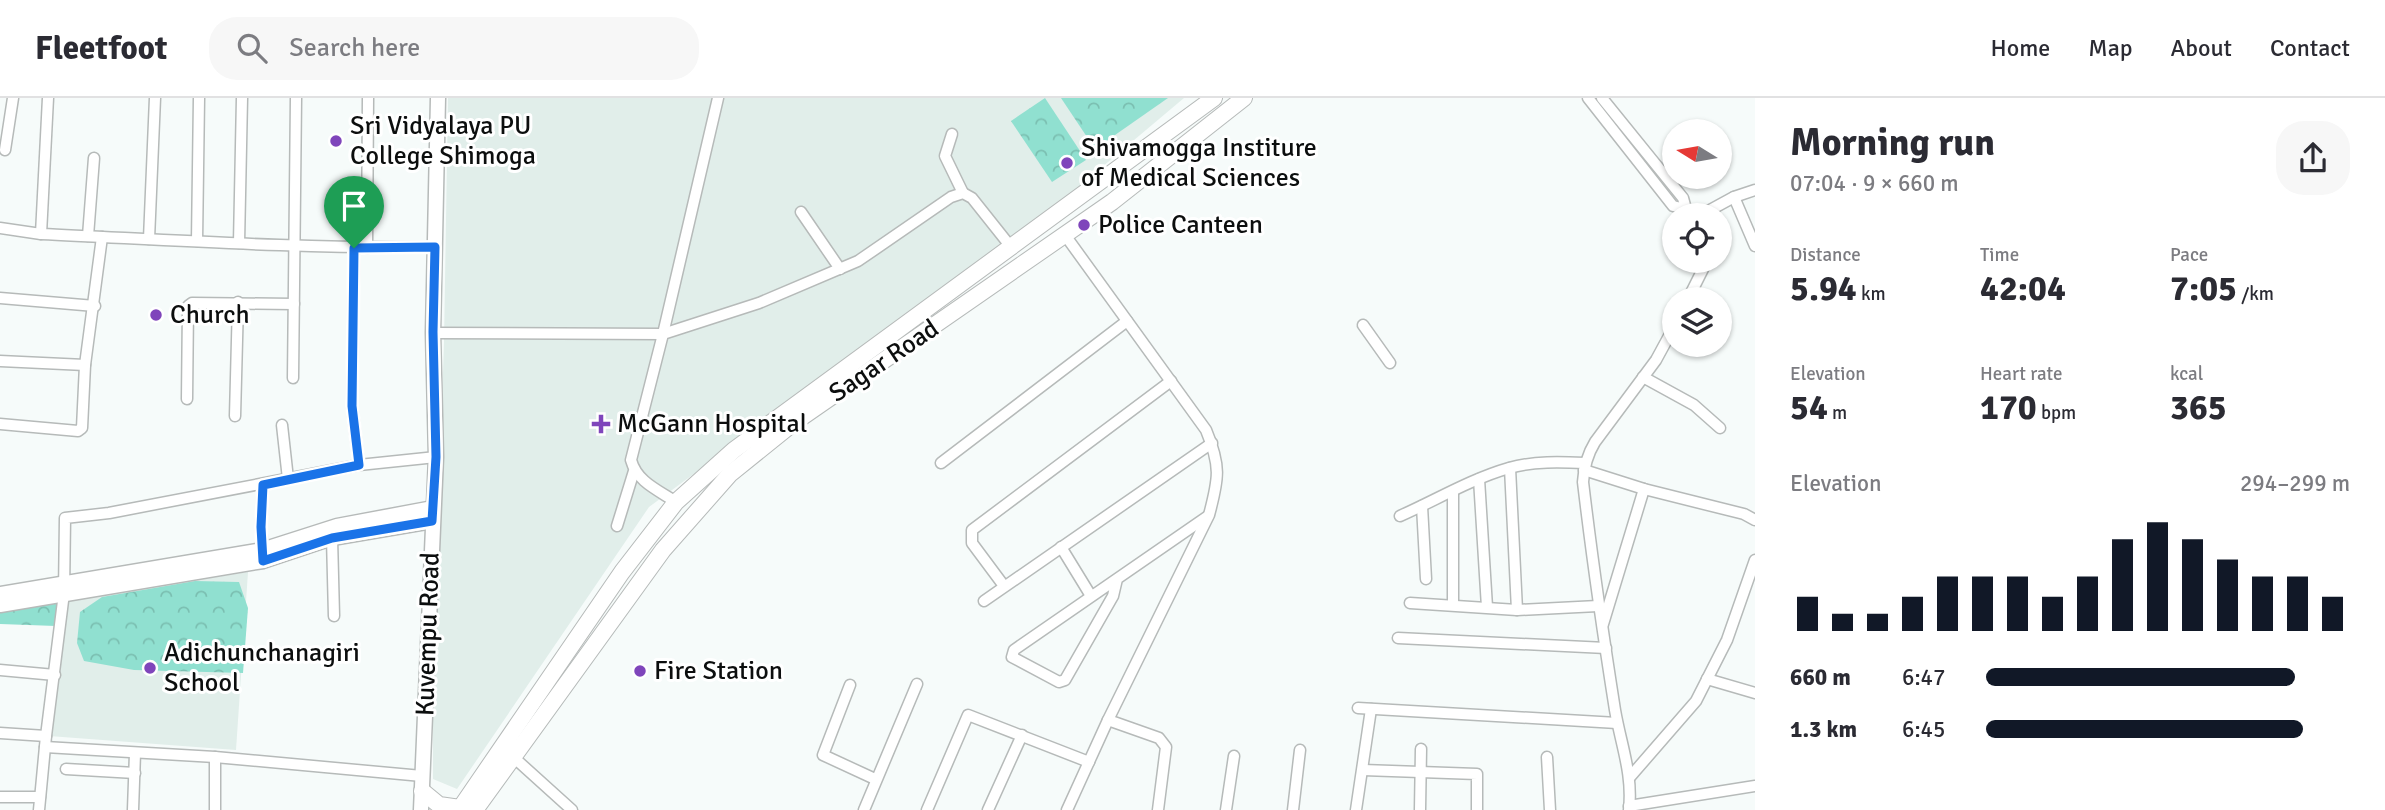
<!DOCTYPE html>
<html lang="en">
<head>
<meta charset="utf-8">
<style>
  body { margin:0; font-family:Signika,sans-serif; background:#f7f7f7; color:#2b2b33; height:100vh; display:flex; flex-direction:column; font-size:26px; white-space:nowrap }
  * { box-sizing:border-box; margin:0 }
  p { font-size:23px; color:#7c7c81 }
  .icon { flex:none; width:38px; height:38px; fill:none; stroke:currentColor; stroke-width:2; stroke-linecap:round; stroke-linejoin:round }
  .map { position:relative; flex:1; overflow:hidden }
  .drawer { display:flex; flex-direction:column; background:#fff; width:630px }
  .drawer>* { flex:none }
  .needle { width:46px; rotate:281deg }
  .fabs { position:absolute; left:1662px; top:21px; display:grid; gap:14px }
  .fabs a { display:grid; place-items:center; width:70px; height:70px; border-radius:50%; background:#fff; box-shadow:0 2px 5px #0004; font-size:35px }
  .pin { position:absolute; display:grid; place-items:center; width:60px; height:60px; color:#fff; margin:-72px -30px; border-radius:50% 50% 50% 0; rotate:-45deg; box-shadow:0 0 7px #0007 }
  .pin .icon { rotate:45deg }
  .round { display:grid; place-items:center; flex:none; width:74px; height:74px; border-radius:28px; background:#f7f7f7 }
  .overview { display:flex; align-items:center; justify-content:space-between; height:119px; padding:0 35px }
  h1 { font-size:38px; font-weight:800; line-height:52px }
  .stats { display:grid; grid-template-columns:repeat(3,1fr); gap:10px; height:119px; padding:7px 35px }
  .stats div { display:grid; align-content:center }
  .stats b { font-size:35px; font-weight:800 }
  .stats small { font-size:19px; font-weight:400 }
  .stats p { font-size:19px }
  .chart { height:196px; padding:14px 35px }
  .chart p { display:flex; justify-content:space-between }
  .chart svg { width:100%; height:126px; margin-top:7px; stroke:#111827; stroke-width:6 }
  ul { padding:0 35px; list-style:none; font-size:23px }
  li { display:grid; grid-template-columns:112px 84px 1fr; align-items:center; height:52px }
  li i { height:18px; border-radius:9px; background:#111827 }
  header { display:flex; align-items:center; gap:42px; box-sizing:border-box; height:98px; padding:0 35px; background:#fff; border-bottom:2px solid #e1e1e2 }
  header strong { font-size:33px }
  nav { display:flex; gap:38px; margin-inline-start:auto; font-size:24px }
  .search { width:490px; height:63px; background:#f7f7f7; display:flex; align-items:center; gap:18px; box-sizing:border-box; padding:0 24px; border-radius:28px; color:#7c7c81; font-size:26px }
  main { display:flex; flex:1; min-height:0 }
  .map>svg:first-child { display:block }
</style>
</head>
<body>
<header>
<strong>Fleetfoot</strong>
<div class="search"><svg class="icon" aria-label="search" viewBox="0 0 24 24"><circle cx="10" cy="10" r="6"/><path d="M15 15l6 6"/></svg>Search here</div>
<nav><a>Home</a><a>Map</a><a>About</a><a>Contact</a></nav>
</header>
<main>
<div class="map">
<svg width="1755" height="712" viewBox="0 0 1755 712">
  <defs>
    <pattern id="park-crowns" width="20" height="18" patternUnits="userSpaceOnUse" patternTransform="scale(1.75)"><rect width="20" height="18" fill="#90e0d0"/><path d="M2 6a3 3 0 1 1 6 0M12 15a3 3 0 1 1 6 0" fill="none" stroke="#7bbfb1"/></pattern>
  </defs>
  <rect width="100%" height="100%" fill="#f6fbfa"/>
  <g fill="#e1eeea">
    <polygon points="448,0 1184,0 1051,112 649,409 457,691 433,681 433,587 444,244"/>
    <polygon points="248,474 236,652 49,638 68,502"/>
  </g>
  <g fill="url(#park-crowns)">
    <polygon points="1045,0 1086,62 1052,84 1011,23"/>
    <polygon points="1061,0 1168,0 1095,51"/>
    <polygon points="195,483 239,484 248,510 243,575 134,572 84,563 77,545 80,514 102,499"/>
    <polygon points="59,503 56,528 0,526 0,513"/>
  </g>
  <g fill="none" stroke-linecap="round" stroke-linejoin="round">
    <g stroke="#b6bab9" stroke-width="13">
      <g id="minor">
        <polyline points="1588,0 1673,108 1686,111"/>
        <polyline points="1602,0 1683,100 1686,111 1692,117"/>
        <polyline points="952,36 945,58 963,95"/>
        <polyline points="5,52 13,0"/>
        <polyline points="1734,99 1755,148"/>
        <polyline points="801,114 840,171"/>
        <polyline points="1701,117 1734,99 1755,92"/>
        <path d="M0,130L41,136C172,142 304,151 435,149"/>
        <polyline points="41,136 48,0"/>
        <path d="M1065,137L1206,332C1221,368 1219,380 1209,417L1108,622L1067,712"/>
        <polyline points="88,138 94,60"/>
        <polyline points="149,141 155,0"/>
        <polyline points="197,143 199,0"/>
        <polyline points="239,145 242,0"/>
        <polyline points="354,150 352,308 359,367"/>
        <polyline points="367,150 368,0"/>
        <polyline points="0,200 95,208"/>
        <polyline points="1688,201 1707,163"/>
        <polyline points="1363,227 1390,265"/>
        <polyline points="433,235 663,236 718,0"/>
        <polyline points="0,263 85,267"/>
        <polyline points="1643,279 1694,307 1720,330"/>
        <polyline points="293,280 296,0"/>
        <polyline points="187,301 188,208 192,205 294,206"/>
        <polyline points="235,318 238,204"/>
        <polyline points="0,326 78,333 82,330 85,267 102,139"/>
        <polyline points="282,327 288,381"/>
        <polyline points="941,365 1127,223"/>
        <polyline points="1510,370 1517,512"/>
        <polyline points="1584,372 1644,391 1744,416 1755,422"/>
        <polyline points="1479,381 1487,509"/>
        <path d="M676,404C658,392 637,384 631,362L663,236L759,205L858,163L951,99L963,95L972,100L1011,149"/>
        <polyline points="1422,408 1426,481"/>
        <path d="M1400,418C1436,402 1471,381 1509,370C1534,363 1560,364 1585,365"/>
        <polyline points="617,428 634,373"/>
        <polyline points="332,440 334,518"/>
        <polyline points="1061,449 1091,498"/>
        <polyline points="263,456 261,429 263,387"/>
        <polyline points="1117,481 1113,498 1065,582 1059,584 1012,559 1014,552 1208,418"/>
        <polyline points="1004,488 972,445 972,432 1171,283"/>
        <polyline points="984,503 1212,345"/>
        <polyline points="1410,505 1517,512 1598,508"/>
        <polyline points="1453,507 1453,394"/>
        <polyline points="1603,526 1644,391"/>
        <polyline points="1398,540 1606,550"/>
        <polyline points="0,572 55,577"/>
        <polyline points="1707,581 1755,595"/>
        <polyline points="850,587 823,657 875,681"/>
        <polyline points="1358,610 1617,625"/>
        <polyline points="1108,622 1159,640 1166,649 1158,712"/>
        <polyline points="0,635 46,638"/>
        <polyline points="45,649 215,659 422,678"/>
        <polyline points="510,656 572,712"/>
        <polyline points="1547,659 1550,712"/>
        <polyline points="66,671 135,675"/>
        <polyline points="1363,672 1477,676 1477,712"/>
        <polyline points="1630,679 1696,603 1727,542 1755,462"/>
        <polyline points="0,699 40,699"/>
        <polyline points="1629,708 1755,688"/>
        <polyline points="39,712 46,638 64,495 65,420 109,415 359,367 436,359"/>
        <polyline points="133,712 135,655"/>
        <polyline points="215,712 215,659"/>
        <polyline points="864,712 917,586"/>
        <polyline points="927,712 968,617 1089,664"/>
        <polyline points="988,712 1022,637"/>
        <polyline points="1226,712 1234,658"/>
        <polyline points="1293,712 1300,652"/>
        <polyline points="1356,712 1371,611"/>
        <polyline points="1420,712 1421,651"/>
        <path d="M1629,712C1633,676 1621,647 1615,612C1603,536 1592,460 1583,384C1584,368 1587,357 1595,344L1656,262L1675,227"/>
      </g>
    </g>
    <g stroke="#b6bab9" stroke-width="17">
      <g id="major">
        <polyline points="0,496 262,452 337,428 433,410"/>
        <polyline points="0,507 263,463 332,440 432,423"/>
        <polyline points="421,712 436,359 433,235 438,0"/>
      </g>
    </g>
    <g stroke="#b6bab9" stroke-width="18">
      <g id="highway">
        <polyline points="422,693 439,707 460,710"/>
        <polyline points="459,712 622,474 676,404 734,352 1214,0"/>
        <polyline points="475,712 663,452 730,376 792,326 1112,104 1244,0"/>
      </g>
    </g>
    <use href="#minor" stroke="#fff" stroke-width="10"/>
    <use href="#major" stroke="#fff" stroke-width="14"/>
    <use href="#highway" stroke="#fff" stroke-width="16"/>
  </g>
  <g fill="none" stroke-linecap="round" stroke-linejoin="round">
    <g stroke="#fff" stroke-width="14">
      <polygon id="route" points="435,149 433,234 436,359 432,423 332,440 263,463 261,429 263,387 359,367 352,308 354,150"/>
    </g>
    <use href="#route" stroke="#1a73e8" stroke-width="9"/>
  </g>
  <g fill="#7f45bb" stroke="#fff" stroke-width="2.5">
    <circle cx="336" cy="43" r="7"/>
    <circle cx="1067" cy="65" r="7"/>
    <circle cx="1084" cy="127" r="7"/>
    <circle cx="156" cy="217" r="7"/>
    <path d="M597.5 315.5h7v7h7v7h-7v7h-7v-7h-7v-7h7z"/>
    <circle cx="150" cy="570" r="7"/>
    <circle cx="640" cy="573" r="7"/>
  </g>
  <g text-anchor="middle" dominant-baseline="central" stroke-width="6" stroke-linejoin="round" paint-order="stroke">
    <g font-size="26" fill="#0c0e0e" stroke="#fff" text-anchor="start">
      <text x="350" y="28">Sri Vidyalaya PU<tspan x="350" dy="30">College Shimoga</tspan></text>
      <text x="1081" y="50">Shivamogga Institure<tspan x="1081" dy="30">of Medical Sciences</tspan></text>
      <text x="1098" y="127">Police Canteen</text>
      <text x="170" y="217">Church</text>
      <text x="617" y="326">McGann Hospital</text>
      <text x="164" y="555">Adichunchanagiri<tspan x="164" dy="30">School</tspan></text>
      <text x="654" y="573">Fire Station</text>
    </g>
    <g font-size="26" fill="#0c0e0e" stroke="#fff">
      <text transform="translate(884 263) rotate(-34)">Sagar Road</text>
      <text transform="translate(428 536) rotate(-88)">Kuvempu Road</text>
    </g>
  </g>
</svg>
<div class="fabs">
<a><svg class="needle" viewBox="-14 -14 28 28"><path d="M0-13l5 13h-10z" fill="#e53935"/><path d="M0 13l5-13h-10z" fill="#7c7c81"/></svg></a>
<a><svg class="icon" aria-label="locate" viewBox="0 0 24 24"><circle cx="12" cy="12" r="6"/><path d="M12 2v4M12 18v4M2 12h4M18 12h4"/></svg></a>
<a><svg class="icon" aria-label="layers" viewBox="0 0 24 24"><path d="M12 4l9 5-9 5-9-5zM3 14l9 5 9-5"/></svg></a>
</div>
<div class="pin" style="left:354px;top:150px;background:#1e9e55"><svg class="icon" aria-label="arrive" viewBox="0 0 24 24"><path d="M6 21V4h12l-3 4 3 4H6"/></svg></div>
</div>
<section class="drawer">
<div class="overview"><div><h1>Morning run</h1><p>07:04 · 9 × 660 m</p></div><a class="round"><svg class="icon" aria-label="share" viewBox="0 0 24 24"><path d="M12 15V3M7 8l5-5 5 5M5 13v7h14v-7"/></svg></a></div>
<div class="stats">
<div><p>Distance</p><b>5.94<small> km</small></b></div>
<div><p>Time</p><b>42:04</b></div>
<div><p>Pace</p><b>7:05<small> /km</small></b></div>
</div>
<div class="stats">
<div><p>Elevation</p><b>54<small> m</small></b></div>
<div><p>Heart rate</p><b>170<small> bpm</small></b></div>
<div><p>kcal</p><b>365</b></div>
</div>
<div class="chart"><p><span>Elevation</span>294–299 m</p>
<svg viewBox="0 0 160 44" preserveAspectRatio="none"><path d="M5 44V32M15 44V38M25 44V38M35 44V32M45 44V25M55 44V25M65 44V25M75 44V32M85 44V25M95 44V12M105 44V6M115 44V12M125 44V19M135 44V25M145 44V25M155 44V32"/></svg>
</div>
<ul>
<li><b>660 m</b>6:47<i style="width:85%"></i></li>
<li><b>1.3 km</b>6:45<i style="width:87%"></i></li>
</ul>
</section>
</main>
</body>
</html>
